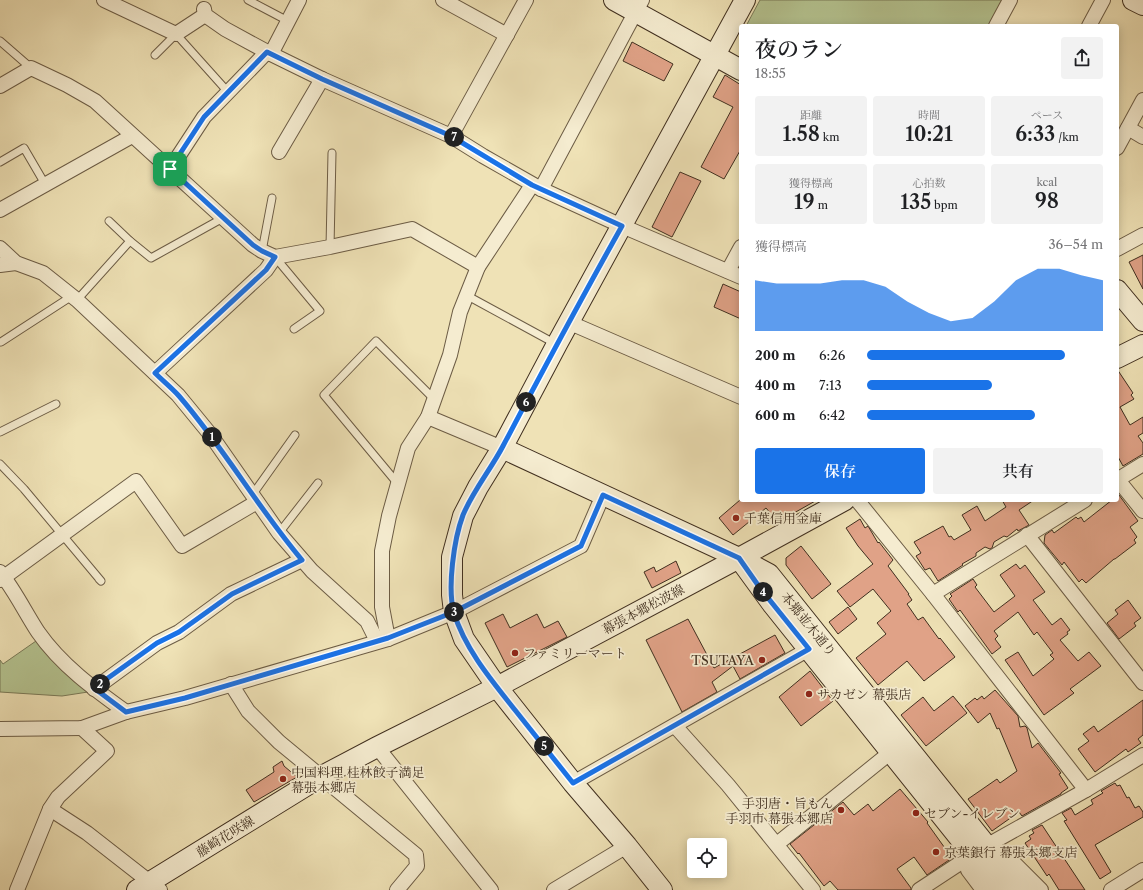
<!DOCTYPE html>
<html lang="ja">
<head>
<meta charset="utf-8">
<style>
  body { margin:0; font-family:"Libre Caslon Text","Noto Serif JP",serif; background:#f2f2f2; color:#202124; height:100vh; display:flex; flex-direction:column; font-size:15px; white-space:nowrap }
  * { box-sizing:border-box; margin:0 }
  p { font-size:13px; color:#757577 }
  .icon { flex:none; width:22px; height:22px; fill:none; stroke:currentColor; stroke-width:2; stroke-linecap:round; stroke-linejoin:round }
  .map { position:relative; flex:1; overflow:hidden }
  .drawer { position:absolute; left:739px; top:24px; width:380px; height:478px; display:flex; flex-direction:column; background:#fff; border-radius:4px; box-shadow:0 2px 10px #0003 }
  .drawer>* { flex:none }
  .tools { position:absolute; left:687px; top:838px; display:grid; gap:8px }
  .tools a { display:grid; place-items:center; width:40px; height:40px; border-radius:4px; background:#fff; box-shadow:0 2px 10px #0003; font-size:20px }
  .pin { position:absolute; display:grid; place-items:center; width:34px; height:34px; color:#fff; margin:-17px; border-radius:8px; box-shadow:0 2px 6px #0006 }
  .km { position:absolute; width:20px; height:20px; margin:-10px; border-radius:50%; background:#222; color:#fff; font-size:11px; line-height:20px; text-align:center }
  .round { display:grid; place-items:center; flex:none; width:42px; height:42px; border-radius:4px; background:#f2f2f2 }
  .head { display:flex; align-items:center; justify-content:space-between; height:68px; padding:0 16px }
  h1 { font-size:22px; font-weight:600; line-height:30px }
  .stats { display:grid; grid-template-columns:repeat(3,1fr); gap:6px; height:68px; padding:4px 16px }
  .stats div { display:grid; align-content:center; border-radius:4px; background:#f2f2f2; text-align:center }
  .stats b { font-size:20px; font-weight:600 }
  .stats small { font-size:11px; font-weight:400 }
  .stats p { font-size:11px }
  .chart { height:112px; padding:8px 16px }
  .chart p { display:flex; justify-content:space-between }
  .chart svg { width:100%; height:72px; margin-top:4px; fill:#1a73e8; opacity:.7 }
  .primary-button { display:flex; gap:8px; margin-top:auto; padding:8px 16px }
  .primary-button a { flex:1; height:46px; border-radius:4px; background:#1a73e8; color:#fff; font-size:16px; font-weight:600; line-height:46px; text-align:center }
  .primary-button a+a { background:#f2f2f2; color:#202124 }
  ul { padding:0 16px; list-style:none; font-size:13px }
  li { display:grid; grid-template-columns:64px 48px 1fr; align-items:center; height:30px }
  li i { height:10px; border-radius:5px; background:#1a73e8 }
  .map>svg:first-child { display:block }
</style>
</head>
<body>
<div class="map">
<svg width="1143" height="890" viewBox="0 0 1143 890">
  <rect width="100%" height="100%" fill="#efe2b6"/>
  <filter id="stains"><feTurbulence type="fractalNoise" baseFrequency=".005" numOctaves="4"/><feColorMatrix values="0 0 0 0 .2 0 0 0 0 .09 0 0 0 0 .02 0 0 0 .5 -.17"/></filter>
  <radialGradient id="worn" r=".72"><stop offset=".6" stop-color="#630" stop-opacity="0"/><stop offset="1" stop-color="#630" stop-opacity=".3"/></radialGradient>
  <g fill="#b5c491" stroke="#7a7a58">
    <polygon points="760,0 1003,0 989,26 746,26"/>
    <polygon points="36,641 66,673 88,692 62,696 0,692 0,660 3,664"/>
  </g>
  <g fill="#e0a287" stroke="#402f1f">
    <polygon points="632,42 673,64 664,81 623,61"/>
    <polygon points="725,75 741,85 741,149 724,179 701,167 733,107 713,97"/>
    <polygon points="680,172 701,181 672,237 652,227"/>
    <polygon points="1143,255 1143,289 1129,262"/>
    <polygon points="723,284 741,292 741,319 714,307"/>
    <polygon points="1117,369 1133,393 1131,395 1134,399 1120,407 1130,425 1143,417 1143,433 1138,436 1143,443 1143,454 1123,466 1117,455"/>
    <polygon points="1119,495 1138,521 1130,527 1137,537 1134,540 1136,543 1115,559 1114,559 1086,583 1082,579 1079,582 1064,562 1062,565 1044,543 1045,535 1052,530 1054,533 1076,517 1078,519 1081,517 1084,522 1112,500 1117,500 1117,496"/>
    <polygon points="740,500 817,500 778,522 766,508 733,535 719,518"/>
    <polygon points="1002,500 1034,500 1019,510 1029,525 1018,531 1017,529 1007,537 1004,536 994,542 992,548 990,549 985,547 976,553 976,556 962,564 963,565 938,581 930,568 925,570 916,556 921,553 914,542 943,526 949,537 951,536 954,540 971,530 962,515 977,506 985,521 1006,507"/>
    <polygon points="860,519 865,528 868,526 878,543 879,542 893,560 888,566 909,594 908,594 912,600 907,604 918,620 923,617 939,639 940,638 955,657 924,681 907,661 878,685 856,658 886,634 877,623 891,611 873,589 850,607 837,591 873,564 858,546 846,528"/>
    <polygon points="801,546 831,584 812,599 786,565 786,558"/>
    <polygon points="676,561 681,573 652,588 644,572 654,567 656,572"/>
    <polygon points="1016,564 1020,569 1025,565 1045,592 1033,600 1052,625 1061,618 1070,630 1067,632 1068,634 1060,640 1078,661 1089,652 1101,666 1070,689 1074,693 1044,715 1005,660 1018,652 1033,676 1054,659 1050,655 1053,653 1037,632 1034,635 1018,612 994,631 998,636 995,639 1001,647 992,654 960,610 958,612 949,599 952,596 950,594 973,579 977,585 975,587 994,612 1015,596 1000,575"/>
    <polygon points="1128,600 1141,618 1134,623 1136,626 1119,639 1107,623 1118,614 1115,610"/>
    <polygon points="848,607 857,619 838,634 829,622"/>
    <polygon points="503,614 510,628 537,614 544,628 558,621 567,637 507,667 485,623"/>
    <polygon points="688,619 714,668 775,635 785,653 740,679 733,666 712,682 717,692 682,712 646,640"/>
    <polygon points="810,671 833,701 801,726 779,697"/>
    <polygon points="995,690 1018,716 1020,727 1025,726 1027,728 1032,748 1038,743 1061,773 1059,774 1068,788 1061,793 1061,794 1022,816 1019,812 992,831 968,799 997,779 1000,783 1017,771 999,728 997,729 990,713 978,723 965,706 975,698 977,700 982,696 984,699"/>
    <polygon points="953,696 967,713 926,746 901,715 923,697 934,711"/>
    <polygon points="1143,700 1143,735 1138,739 1141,743 1128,752 1126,749 1095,772 1078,749 1089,741 1083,734 1094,726 1098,732"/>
    <polygon points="282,761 284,766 297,777 254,802 246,790 274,772 273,767"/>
    <polygon points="1115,783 1117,786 1120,785 1127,798 1129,797 1135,808 1139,806 1143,812 1143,817 1095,845 1111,872 1100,879 1064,821 1067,820 1062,813 1071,808 1075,815 1093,804 1091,800 1103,793 1101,791"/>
    <polygon points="900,789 928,822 927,823 952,858 927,875 914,857 897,869 911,888 911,890 838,890 830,881 824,886 799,853 798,854 790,844 843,802 854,815 868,804 873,811"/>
    <polygon points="1042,825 1085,890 1059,890 1049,874 1047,876 1025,843 1031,839 1029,836 1034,833 1032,830"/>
  </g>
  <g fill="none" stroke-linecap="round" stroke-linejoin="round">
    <g stroke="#6c5c45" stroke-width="9">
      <g id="lane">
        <polyline points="248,0 288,21"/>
        <polyline points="0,41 31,68"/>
        <polyline points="155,55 176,34 228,92"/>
        <polyline points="0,162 24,148 45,184"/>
        <polyline points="109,221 130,241 151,258 223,218"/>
        <polyline points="330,247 332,153"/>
        <polyline points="262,251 272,198"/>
        <polyline points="275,257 320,311 294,329"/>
        <polyline points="466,295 556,344"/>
        <polyline points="77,300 130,241"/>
        <polyline points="1,342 72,296"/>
        <polyline points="0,432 56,404"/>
        <polyline points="0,464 24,489 101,581 99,579"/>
        <polyline points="398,484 324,395 376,341 434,399"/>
        <polyline points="253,494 295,435"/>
        <polyline points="279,533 318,483"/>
      </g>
    </g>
    <g stroke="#6c5c45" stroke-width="16">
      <g id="street">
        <polyline points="104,0 176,34 205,15"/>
        <polyline points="443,0 507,35"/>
        <polyline points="204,9 205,15 225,29 271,54 322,79 451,136 483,156 541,189 622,226 741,277"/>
        <polyline points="996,26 1010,0"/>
        <polyline points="1089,26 1103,0"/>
        <polyline points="271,54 299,0"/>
        <polyline points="0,86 31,68 67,85 95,101 253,245 262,251 275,257 330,247 412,229 478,267"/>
        <polyline points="1128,128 1143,137"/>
        <polyline points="451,136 526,0"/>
        <polyline points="1117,148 1143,100"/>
        <polyline points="279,152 322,79"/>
        <polyline points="170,169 204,117 267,52"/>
        <polyline points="541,189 642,0"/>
        <polyline points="0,210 132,136"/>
        <polyline points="0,248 16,263 43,273 77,300 178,395 210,434 279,533 312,571 367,621 377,641"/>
        <polyline points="1117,249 1143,235"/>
        <polyline points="0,265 16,263"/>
        <polyline points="728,271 741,247"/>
        <polyline points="568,322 741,397"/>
        <polyline points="155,373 266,270 275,257"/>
        <polyline points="428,417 502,448"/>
        <polyline points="1117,480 1143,464"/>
        <polyline points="1118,480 1143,511"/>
        <polyline points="857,500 933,594 1086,790"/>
        <polyline points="1027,535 1143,683"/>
        <path d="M0,572C15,591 25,612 38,632C61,665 94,689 126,712"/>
        <polyline points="0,580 136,481 182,546 257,502"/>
        <polyline points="933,594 1085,500"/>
        <polyline points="388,639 382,607 382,551 389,516 408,448 428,417 450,355 460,312 478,267 532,185"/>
        <polyline points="231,684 248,711 279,742 416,855 417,866 397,890"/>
        <polyline points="94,689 157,643 179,632 231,594 302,560"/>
        <polyline points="675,726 728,785 813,890"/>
        <polyline points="0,729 82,728 126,712 185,698 388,639 454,612 581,546 603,495"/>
        <polyline points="377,747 491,890"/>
        <polyline points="573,783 809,649"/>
        <polyline points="50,809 87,833 160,890"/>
        <polyline points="777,844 891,752"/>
        <polyline points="994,849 1004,853 1041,890"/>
        <polyline points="973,855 968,870 983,890"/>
        <polyline points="17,890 50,809 58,797 107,751 82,728"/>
        <polyline points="554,890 627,846"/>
        <polyline points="919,890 986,846 1086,790 1143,755"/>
        <polyline points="1111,890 1143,870"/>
      </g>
    </g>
    <g stroke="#402f1f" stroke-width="22">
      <g id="secondary">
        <polyline points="614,0 741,70"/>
        <polyline points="1133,0 1143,5"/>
        <polyline points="1117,290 1143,321"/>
        <polyline points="1117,358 1143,345"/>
        <polyline points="502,448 739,558 769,574 1022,890"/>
        <polyline points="741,561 773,605 1001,890"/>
        <polyline points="137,890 322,776 377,747 497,687 739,558 845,500"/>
        <polyline points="662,890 627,846 573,783 497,687 464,639 454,612 452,595 452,557 463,516 478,487 502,448 557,344 745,0"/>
      </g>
    </g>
    <use href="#lane" stroke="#f5ecd0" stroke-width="7"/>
    <use href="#street" stroke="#f5ecd0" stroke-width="14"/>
    <use href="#secondary" stroke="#f5ecd0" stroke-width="20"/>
  </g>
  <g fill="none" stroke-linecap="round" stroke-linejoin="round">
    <g stroke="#fff" stroke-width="8">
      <path id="route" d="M170,169L253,245L262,251L275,257L266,270L155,373C163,381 172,388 179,396C224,448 258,508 302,560L232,594L179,632L157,643L94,688L126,712L185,698L388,638L454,612L581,546L603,495L739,558L760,588L809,649L573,783C554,759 534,734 515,710C492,681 465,649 454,613C447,588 454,539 463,515C473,491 491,469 503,446C542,372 581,299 622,226L532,185L451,136L322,79L267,52L204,117L170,169"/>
    </g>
    <use href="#route" stroke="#1a73e8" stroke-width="5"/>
  </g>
  <g fill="#8f2418" stroke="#f5ecd0" stroke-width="1.5">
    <circle cx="736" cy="518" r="4"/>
    <circle cx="515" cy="653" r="4"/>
    <circle cx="762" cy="660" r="4"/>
    <circle cx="809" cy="694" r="4"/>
    <circle cx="283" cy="779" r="4"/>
    <circle cx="841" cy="810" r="4"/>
    <circle cx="916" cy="813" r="4"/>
    <circle cx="936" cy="852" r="4"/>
  </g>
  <g text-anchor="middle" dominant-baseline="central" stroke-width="3.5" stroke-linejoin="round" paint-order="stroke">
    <g font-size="13" fill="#402f1f" stroke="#f5ecd0" text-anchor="start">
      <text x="744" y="518">千葉信用金庫</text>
      <text x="523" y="653">ファミリーマート</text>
      <text x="754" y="660" text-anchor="end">TSUTAYA</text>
      <text x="817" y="694">サカゼン 幕張店</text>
      <text x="291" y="772">中国料理 桂林餃子満足<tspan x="291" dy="15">幕張本郷店</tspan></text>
      <text x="833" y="803" text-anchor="end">手羽唐・旨もん<tspan x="833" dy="15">手羽市 幕張本郷店</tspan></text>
      <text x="924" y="813">セブン-イレブン</text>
      <text x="944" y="852">京葉銀行 幕張本郷支店</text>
    </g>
    <g font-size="13" fill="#402f1f" stroke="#f5ecd0">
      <text transform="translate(643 609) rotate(-28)">幕張本郷松波線</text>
      <text transform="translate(809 624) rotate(51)">本郷並木通り</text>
      <text transform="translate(225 836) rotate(-32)">藤崎花咲線</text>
    </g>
  </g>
  <rect width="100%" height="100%" filter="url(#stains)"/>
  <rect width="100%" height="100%" fill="url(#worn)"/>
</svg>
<div class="tools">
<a><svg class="icon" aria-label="locate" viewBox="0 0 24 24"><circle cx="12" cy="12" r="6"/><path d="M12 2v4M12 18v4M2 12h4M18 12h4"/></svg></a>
</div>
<div class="pin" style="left:170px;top:169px;background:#1e9e55"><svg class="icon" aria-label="arrive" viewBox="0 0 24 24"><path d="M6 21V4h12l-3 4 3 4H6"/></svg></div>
<b class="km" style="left:212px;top:437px">1</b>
<b class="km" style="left:100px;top:684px">2</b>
<b class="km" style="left:454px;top:612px">3</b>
<b class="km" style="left:763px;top:592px">4</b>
<b class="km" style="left:544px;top:746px">5</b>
<b class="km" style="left:526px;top:402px">6</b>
<b class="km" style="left:454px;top:137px">7</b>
<section class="drawer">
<div class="head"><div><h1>夜のラン</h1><p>18:55</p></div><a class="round"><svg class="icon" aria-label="share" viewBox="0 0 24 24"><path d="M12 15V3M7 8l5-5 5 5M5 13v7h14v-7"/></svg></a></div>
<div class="stats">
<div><p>距離</p><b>1.58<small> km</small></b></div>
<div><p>時間</p><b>10:21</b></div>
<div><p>ペース</p><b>6:33<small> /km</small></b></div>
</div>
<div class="stats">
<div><p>獲得標高</p><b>19<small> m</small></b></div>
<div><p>心拍数</p><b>135<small> bpm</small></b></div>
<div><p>kcal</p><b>98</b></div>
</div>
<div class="chart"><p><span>獲得標高</span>36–54 m</p>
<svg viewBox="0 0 160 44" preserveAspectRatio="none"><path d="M0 44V13L10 15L20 15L30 15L40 13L50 13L60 17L70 26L80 33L90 38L100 36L110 26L120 13L130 6L140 6L150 10L160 13V44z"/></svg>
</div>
<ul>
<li><b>200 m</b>6:26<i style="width:84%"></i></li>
<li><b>400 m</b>7:13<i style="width:53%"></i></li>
<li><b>600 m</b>6:42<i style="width:71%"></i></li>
</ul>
<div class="primary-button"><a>保存</a><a>共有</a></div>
</section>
</div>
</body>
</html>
